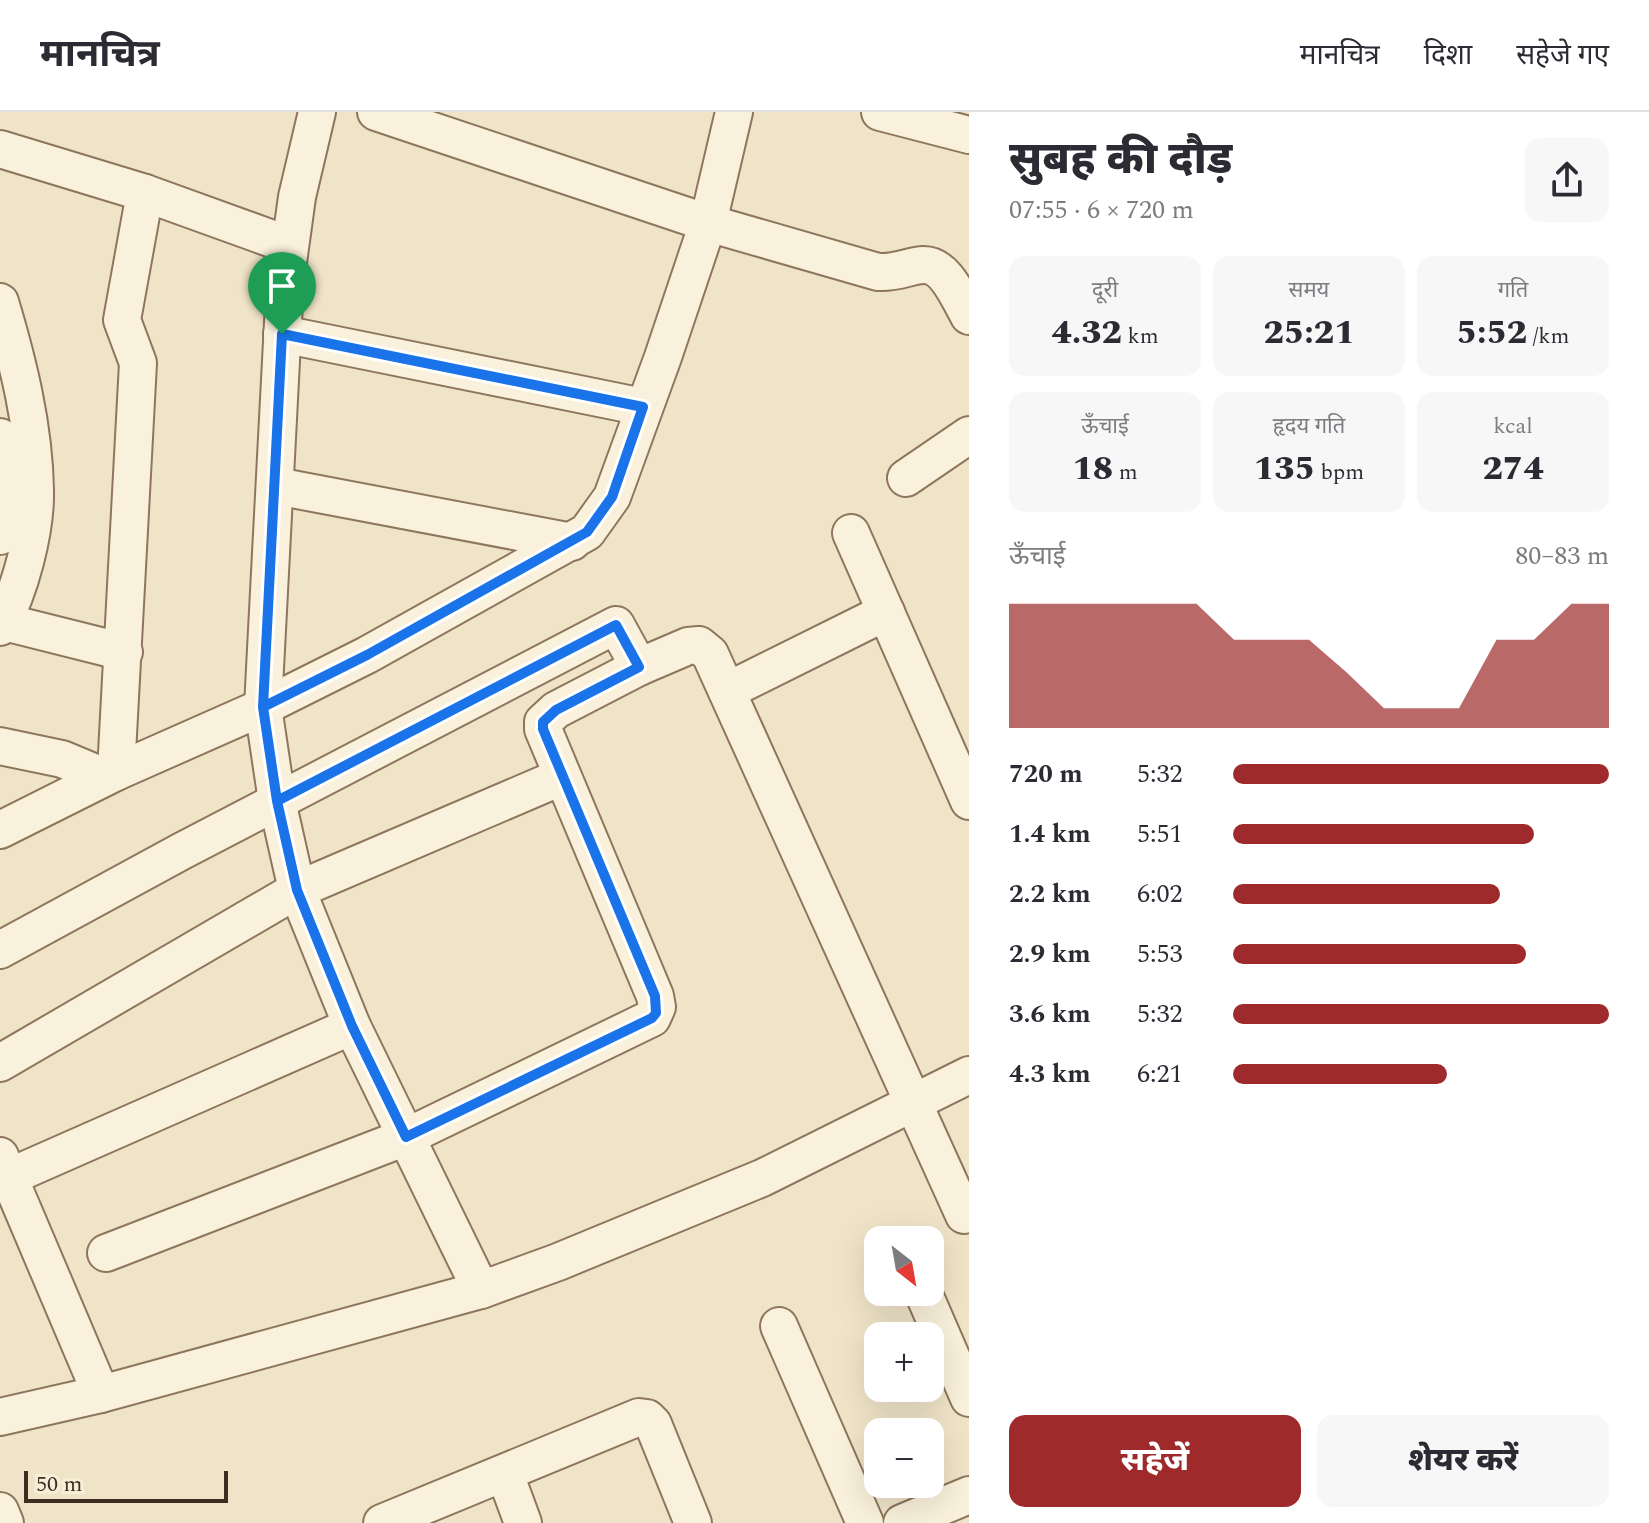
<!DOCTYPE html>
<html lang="hi">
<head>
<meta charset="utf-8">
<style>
  body { margin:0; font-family:Spectral,"Noto Sans Devanagari",serif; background:#f7f7f7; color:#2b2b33; height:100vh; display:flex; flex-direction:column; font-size:30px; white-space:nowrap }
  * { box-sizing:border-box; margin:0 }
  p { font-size:26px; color:#7c7c81 }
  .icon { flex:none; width:44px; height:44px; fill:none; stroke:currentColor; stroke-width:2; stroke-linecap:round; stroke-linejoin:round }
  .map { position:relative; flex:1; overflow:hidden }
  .drawer { display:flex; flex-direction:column; background:#fff; width:680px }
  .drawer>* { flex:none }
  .needle { width:52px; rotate:149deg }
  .buttons { position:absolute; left:864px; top:1114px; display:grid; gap:16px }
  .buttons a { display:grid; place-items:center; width:80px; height:80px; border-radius:16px; background:#fff; box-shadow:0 8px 32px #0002; font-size:40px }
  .scale { position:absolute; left:24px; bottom:20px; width:204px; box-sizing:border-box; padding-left:8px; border:4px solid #3d2e20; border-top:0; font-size:22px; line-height:28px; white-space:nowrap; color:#3d2e20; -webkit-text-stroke:6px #f7eed8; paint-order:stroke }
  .pin { position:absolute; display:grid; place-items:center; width:68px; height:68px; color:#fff; margin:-82px -34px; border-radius:50% 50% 50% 0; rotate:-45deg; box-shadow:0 0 8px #0007 }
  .pin .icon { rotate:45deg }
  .round { display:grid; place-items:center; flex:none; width:84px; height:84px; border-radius:16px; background:#f7f7f7 }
  .summary { display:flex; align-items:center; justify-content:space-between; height:136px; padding:0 40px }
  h1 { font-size:44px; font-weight:800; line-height:60px }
  .metrics { display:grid; grid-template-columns:repeat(3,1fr); gap:12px; height:136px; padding:8px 40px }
  .metrics div { display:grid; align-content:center; border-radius:16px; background:#f7f7f7; text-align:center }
  .metrics b { font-size:34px; font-weight:800 }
  .metrics small { font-size:22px; font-weight:400 }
  .metrics p { font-size:22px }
  .chart { height:224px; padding:16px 40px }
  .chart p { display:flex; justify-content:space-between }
  .chart svg { width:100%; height:144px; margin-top:8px; fill:#9e2a2b; opacity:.7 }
  .primary-button { display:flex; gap:16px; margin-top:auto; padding:16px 40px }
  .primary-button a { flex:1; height:92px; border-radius:16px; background:#9e2a2b; color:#fff; font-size:32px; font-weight:800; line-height:92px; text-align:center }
  .primary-button a+a { background:#f7f7f7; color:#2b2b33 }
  ul { padding:0 40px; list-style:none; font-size:26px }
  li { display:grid; grid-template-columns:128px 96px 1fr; align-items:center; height:60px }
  li i { height:20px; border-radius:10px; background:#9e2a2b }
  header { display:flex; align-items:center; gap:48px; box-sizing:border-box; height:112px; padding:0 40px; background:#fff; border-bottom:2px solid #e1e1e2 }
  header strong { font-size:38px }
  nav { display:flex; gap:44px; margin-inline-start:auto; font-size:28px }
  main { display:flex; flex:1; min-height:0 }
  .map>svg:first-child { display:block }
</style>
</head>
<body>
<header>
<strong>मानचित्र</strong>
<nav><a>मानचित्र</a><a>दिशा</a><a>सहेजे गए</a></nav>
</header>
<main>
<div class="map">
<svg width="969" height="1411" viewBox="0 0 969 1411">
  <rect width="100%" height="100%" fill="#f0e4c8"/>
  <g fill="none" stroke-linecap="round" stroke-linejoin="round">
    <g stroke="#8d765c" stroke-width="40">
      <g id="minor">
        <path d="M376,0L708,111L878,160C899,161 907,154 923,153C946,152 959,187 969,204"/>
        <polyline points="880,0 969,23"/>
        <polyline points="0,37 145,81 289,133"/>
        <path d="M0,190C18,250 34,314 35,378C36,419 20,479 0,515"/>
        <polyline points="282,222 643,295"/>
        <polyline points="0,325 9,377 0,424"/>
        <polyline points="906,366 969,323"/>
        <polyline points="276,374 572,430"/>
        <polyline points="851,421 969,689"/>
        <polyline points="0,509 124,540"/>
        <polyline points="727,579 886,500"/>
        <polyline points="0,634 62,647 105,665"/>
        <polyline points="116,660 138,251 122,208 145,81"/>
        <polyline points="0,718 116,660 263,595 367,543 587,420 612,385 663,245 708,111 734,0"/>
        <polyline points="0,838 182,739 616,513 639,555 688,534 699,533 710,542 964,1103"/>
        <polyline points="0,951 297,778 277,689 263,595 285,172 297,85 317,0"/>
        <polyline points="0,1044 101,1282"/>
        <polyline points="9,1065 352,914"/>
        <polyline points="106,1141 406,1025 652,906 657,895 655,884 543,617 543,610 556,598 639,555"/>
        <polyline points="481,1178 352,914 297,778 561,665"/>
        <polyline points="923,1180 969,1286"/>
        <polyline points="779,1214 865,1411"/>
        <polyline points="0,1305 101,1282 481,1178 558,1150 762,1066 969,963"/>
        <polyline points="505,1362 523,1411"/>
        <polyline points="0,1399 5,1411"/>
        <polyline points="382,1411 639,1305 647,1306 653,1312 693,1411"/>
        <polyline points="902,1411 969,1383"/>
      </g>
    </g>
    <use href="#minor" stroke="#faf1dc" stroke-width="36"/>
  </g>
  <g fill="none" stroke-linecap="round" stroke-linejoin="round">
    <g stroke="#fff" stroke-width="16">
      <polyline id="route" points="282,222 263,595 277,689 297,778 352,914 406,1025 652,906 656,901 655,884 543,617 543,610 556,598 639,555 616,513 277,689 263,595 367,543 587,420 612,385 643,295 282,222"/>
    </g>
    <use href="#route" stroke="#1a73e8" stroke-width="10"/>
  </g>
</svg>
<div class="buttons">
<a><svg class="needle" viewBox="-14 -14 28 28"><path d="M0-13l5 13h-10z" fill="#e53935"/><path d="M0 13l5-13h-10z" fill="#7c7c81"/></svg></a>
<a>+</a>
<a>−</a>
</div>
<div class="scale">50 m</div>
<div class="pin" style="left:282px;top:222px;background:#1e9e55"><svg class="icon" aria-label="arrive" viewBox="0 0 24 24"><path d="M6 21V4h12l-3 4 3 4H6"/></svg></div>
</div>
<section class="drawer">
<div class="summary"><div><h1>सुबह की दौड़</h1><p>07:55 · 6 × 720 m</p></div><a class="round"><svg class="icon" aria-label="share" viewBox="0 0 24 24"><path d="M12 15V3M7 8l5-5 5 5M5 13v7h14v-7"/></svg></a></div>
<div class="metrics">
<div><p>दूरी</p><b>4.32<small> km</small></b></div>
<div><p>समय</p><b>25:21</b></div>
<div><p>गति</p><b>5:52<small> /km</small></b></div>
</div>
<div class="metrics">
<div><p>ऊँचाई</p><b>18<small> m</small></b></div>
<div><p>हृदय गति</p><b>135<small> bpm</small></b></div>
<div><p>kcal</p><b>274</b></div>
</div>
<div class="chart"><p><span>ऊँचाई</span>80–83 m</p>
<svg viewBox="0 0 160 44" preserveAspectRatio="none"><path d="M0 44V6L10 6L20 6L30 6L40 6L50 6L60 17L70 17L80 17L90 27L100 38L110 38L120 38L130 17L140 17L150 6L160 6V44z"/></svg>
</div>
<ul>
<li><b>720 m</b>5:32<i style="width:100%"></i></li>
<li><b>1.4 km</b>5:51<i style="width:80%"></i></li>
<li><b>2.2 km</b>6:02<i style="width:71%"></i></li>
<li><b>2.9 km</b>5:53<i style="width:78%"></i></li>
<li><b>3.6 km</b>5:32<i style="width:100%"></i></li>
<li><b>4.3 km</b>6:21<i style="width:57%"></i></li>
</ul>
<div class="primary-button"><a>सहेजें</a><a>शेयर करें</a></div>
</section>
</main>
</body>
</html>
